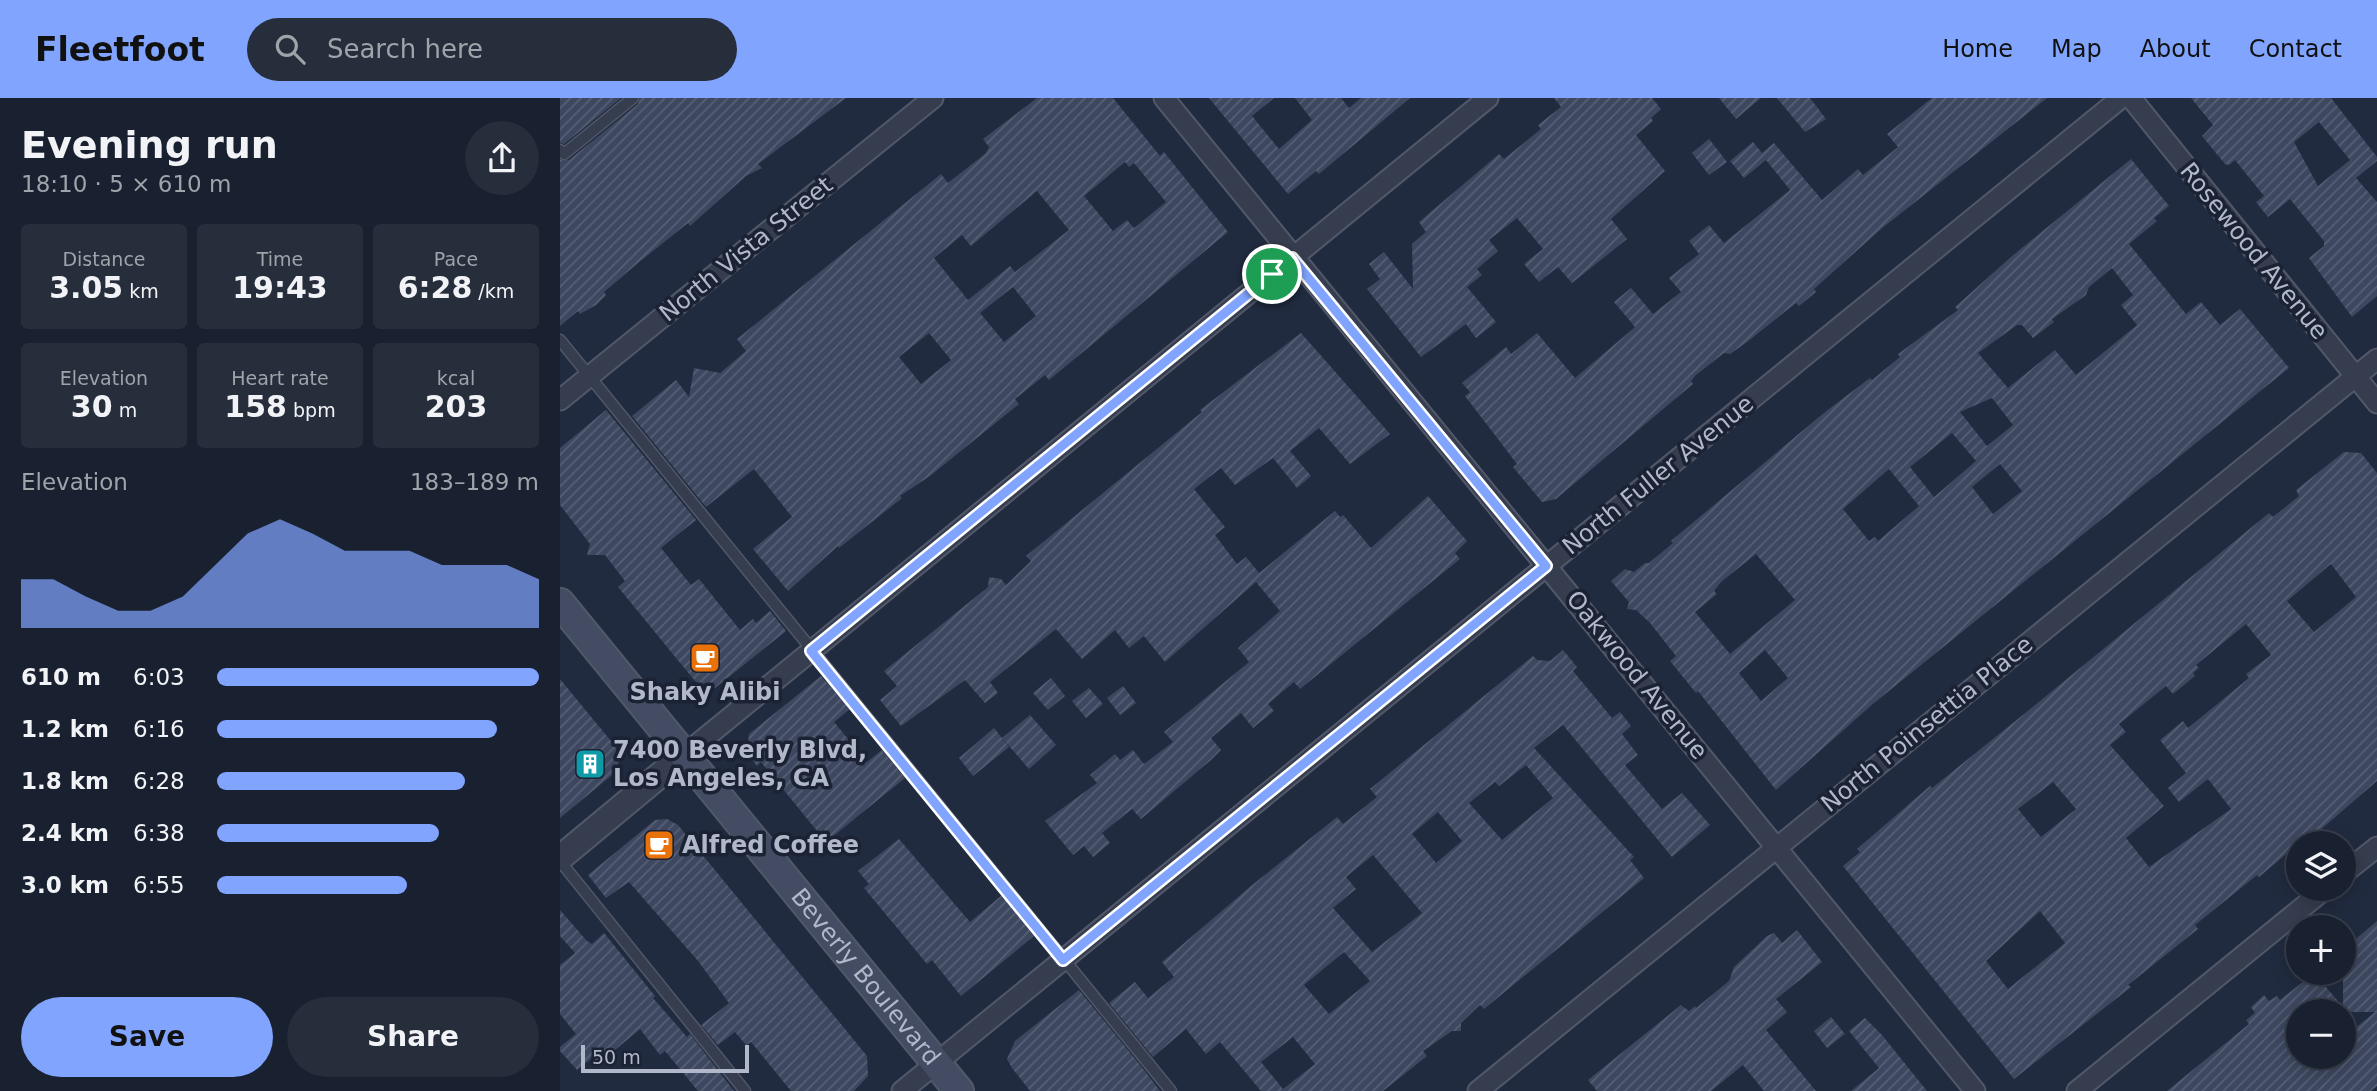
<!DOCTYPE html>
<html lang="en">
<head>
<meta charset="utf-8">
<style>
  body { margin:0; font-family:"DejaVu Sans",sans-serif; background:#262d3b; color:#f1f3f6; height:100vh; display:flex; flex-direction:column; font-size:26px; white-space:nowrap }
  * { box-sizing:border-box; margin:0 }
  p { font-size:23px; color:#9fa3aa }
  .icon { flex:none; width:38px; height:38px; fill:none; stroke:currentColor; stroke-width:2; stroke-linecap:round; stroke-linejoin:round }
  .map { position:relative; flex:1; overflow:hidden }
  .side { display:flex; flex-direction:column; background:#19202f; width:560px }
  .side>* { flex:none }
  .buttons { position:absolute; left:1726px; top:733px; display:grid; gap:14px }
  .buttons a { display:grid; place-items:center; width:70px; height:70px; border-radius:50%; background:#19202f; box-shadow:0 4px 18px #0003,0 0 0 2px #373e4b; font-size:35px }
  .scale { position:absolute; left:21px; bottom:18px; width:168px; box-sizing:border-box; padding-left:7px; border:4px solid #b1b8ca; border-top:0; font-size:19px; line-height:24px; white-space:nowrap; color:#b1b8ca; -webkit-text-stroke:5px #1b2233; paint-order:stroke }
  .pin { position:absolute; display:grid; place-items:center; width:60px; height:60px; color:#fff; margin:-30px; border:4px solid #fff; border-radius:50%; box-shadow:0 2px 7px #0007 }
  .round { display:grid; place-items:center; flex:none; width:74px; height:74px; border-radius:37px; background:#262d3b }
  .overview { display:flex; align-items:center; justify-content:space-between; height:119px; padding:0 21px }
  h1 { font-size:38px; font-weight:700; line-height:52px }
  .figures { display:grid; grid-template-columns:repeat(3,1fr); gap:10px; height:119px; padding:7px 21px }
  .figures div { display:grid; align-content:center; border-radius:7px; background:#262d3b; text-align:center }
  .figures b { font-size:30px; font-weight:700 }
  .figures small { font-size:19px; font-weight:400 }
  .figures p { font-size:19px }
  .chart { height:196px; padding:14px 21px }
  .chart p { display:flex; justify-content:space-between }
  .chart svg { width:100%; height:126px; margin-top:7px; fill:#81a5ff; opacity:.7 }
  .primary-button { display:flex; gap:14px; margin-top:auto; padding:14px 21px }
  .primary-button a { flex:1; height:80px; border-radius:42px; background:#81a5ff; color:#111; font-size:28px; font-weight:700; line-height:80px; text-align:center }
  .primary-button a+a { background:#262d3b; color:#f1f3f6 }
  ul { padding:0 21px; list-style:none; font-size:23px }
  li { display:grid; grid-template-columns:112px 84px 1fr; align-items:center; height:52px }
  li i { height:18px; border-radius:9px; background:#81a5ff }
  header { display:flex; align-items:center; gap:42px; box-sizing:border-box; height:98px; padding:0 35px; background:#81a5ff; color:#111 }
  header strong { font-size:33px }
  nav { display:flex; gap:38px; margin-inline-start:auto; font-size:24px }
  .search { width:490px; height:63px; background:#262d3b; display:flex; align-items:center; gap:18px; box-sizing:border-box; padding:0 24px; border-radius:38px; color:#9fa3aa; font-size:26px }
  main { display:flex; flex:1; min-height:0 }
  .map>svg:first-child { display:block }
</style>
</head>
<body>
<header>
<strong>Fleetfoot</strong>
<div class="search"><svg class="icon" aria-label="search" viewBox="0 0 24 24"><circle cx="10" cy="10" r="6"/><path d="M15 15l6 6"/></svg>Search here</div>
<nav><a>Home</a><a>Map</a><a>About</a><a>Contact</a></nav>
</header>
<main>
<section class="side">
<div class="overview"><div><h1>Evening run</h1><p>18:10 · 5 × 610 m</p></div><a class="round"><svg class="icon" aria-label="share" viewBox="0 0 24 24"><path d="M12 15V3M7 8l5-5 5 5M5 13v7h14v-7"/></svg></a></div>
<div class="figures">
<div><p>Distance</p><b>3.05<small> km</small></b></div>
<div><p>Time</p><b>19:43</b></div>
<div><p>Pace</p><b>6:28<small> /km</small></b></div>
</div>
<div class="figures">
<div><p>Elevation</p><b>30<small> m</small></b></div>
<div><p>Heart rate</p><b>158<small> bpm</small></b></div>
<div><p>kcal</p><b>203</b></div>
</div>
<div class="chart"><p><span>Elevation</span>183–189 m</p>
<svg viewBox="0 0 160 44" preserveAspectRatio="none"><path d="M0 44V27L10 27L20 33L30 38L40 38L50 33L60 22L70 11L80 6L90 11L100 17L110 17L120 17L130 22L140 22L150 22L160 27V44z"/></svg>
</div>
<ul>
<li><b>610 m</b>6:03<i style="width:100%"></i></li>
<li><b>1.2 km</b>6:16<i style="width:87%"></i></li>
<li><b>1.8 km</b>6:28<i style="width:77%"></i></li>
<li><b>2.4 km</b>6:38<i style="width:69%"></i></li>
<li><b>3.0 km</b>6:55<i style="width:59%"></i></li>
</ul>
<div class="primary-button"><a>Save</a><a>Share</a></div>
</section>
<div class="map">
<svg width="1817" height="993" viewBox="0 0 1817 993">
  <defs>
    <pattern id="building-hatch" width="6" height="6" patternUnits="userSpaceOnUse" patternTransform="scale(1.75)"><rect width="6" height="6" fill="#3d475f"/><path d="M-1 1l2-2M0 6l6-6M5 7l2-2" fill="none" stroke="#575f75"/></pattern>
  </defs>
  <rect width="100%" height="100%" fill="#212b3f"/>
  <g fill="url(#building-hatch)" fill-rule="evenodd">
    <polygon points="0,0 61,0 4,46 0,45"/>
    <polygon points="80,0 286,0 198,66 202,70 186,78 130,128 128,125 78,165 44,194 46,197 36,207 20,216 18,213 0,228 0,62 9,62 78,6"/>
    <path d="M477,0H553L600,58L604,54L668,134L489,282L485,277L455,301L459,306L370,378L340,398L342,400L279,450L278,448L228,493L193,451L232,419L194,371L146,409L72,318L116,282L129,299L134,270L160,275L186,253L177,241L381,76L388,85L426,55L429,49L423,41ZM565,64L569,69L574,65L606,104L574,130L567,122L553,133L524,98ZM477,93L509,132L455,174L450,168L408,202L374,160L402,137L411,148ZM453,189L476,218L444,244L420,215ZM369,235L391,262L361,286L339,259Z"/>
    <polygon points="649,0 714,0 692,18 719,51 752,22 735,0 781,0 789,10 801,0 850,0 759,76 756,73 728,96"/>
    <polygon points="994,0 1092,0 1101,11 1091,20 1093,23 1076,37 1105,73 1051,121 1067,141 1012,185 998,169 979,184 964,166 983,151 957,120 929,142 938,153 917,171 922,177 907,189 936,224 916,240 906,226 861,259 807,191 820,181 809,166 824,154 853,191 852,146 866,134 859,124 939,56 944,61 981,31 978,27 1001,9"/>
    <polygon points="1159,0 1201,0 1176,21"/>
    <polygon points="1217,0 1250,0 1266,21 1245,34"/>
    <polygon points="1372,0 1487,0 1321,131 1254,191 1256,194 1239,208 1236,205 1187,244 1170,256 1164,255 1136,277 1131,283 1133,286 996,401 982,404 953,369 957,366 905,298 910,294 902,285 946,249 951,256 977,235 1015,280 1075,229 1054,204 1071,190 1093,216 1121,194 1109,180 1139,156 1129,143 1149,127 1164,145 1230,92 1206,62 1184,80 1170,63 1193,44 1202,55 1214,45 1262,102 1298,71 1303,77 1338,49 1327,36"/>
    <path d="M1631,0H1771L1817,59V63L1796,80L1817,104V198L1792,219L1749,160L1764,148V143L1730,101L1708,119L1696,104L1704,98L1675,62L1669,67L1665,66L1642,38L1653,27ZM1759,24L1790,62L1758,88L1734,44Z"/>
    <polygon points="1149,41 1167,64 1149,77 1132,55"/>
    <path d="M1571,61L1609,108L1594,120L1597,123L1569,146L1626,216L1641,204L1660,227L1680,211L1729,270L1314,605L1216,692L1138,593L1136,595L1110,563L1116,558L1090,525L1076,512L1067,511L1069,504L1051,483L1065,471L1074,474L1085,465H1089L1113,445L1111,443L1265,314L1310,280L1312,282L1340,259L1338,256L1398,212L1395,209L1452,158ZM1552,170L1573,197L1561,207L1577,227L1516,277L1495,252L1448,290L1418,255L1457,227H1462L1473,240L1494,224L1492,221L1526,197L1529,189ZM1432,300L1453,327L1427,348L1400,314ZM1392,335L1416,363L1374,399L1350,369ZM1440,366L1462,393L1433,416L1412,389ZM1329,371L1359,408L1318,443L1315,439L1309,443L1283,411ZM1196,456L1235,502L1170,556L1135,514L1157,496L1154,493L1161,484ZM1205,552L1228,580L1201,603L1179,575Z"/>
    <polygon points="741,235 830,336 790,366 759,330 730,353 751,378 737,390 713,360 675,387 661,370 634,391 665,429 655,437 677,466 686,459 699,475 775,413 780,419 783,417 811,450 868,398 907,443 895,455 900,461 740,591 734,584 708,606 714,613 693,630 681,615 651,640 661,652 651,662 581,721 572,711 542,735 550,745 533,759 524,748 513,757 485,723 537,685 530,677 555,656 560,662 573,652 584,666 613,644 604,634 689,564 678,550 720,513 696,484 605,564 584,538 569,550 555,532 522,561 496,531 430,584 438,595 425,605 405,582 341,628 320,602 337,588 324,573 428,489 429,479 441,481 446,487 471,463 466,458 642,314 640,312"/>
    <polygon points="46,312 136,422 101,450 131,487 139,481 180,532 193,521 196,525 210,513 226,533 155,590 142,589 136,584 116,560 58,489 65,483 45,457 27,457 30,446 0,407 0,350"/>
    <path d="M1784,354L1801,355L1817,375V683L1744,746H1738L1699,779L1697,777L1635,827L1638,831L1568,887L1571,889L1454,981L1283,768L1300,754L1297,751L1370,688L1372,690L1469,612L1709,415L1713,419L1739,398L1736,392ZM1771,466L1796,499L1754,534L1727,503ZM1686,526L1711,557L1686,576L1689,580L1628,630L1623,623L1600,642L1626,675L1608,690L1619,704L1648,681L1671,711L1589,769L1566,740L1604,708L1550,647L1566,634L1559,626L1606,588L1613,596L1635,578L1633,575L1639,570L1636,567ZM1493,684L1516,711L1481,739L1458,711ZM1480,813L1505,845L1448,891L1426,863Z"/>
    <path d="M1003,552L1017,569L1013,573L1052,620L1060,614L1071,628L1062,636L1078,657L1065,667L1102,711L1122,695L1150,727L1112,759L1003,627L974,650L1074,759L1070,762L1084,780L924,911L920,907L901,925V933H892L863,953L867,958L823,993H701L660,944L646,956L626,931L593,959L549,905L575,884L588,900L614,879L602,864L691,788L777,719L783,726L817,699L810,691L973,558L977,562L990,563ZM966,667L993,700L942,742L909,705L935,684L939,688ZM878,714L902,743L876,765L852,736ZM813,757L862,815L812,854L773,810L796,791L786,779ZM784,854L810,883L769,916L744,887ZM733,939L755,966L723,991L701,964Z"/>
    <polygon points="261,578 290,611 274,624 307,664 322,652 345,680 266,744 201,664 197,668 187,655 189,636"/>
    <polygon points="491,580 505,598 488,612 473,595"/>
    <polygon points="0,581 55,648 60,662 52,677 0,720"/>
    <polygon points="563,588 576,605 560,617 547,600"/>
    <polygon points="529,590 543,606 526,620 512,603"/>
    <polygon points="470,617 496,647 469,671 442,640"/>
    <polygon points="434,630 449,649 413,678 399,660"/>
    <polygon points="107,721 118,727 307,958 308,978 294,993 231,993 191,944 186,947 175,934 158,947 141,927 169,905 138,863 69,784 46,800 28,777 95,722"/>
    <polygon points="339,741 410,824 442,797 474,838 401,898 372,862 367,866 304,790 309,786 298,773"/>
    <polygon points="0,812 27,843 32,846 44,835 95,898 93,900 127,939 130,936 174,993 138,993 105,953 100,957 80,931 37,967 32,960 17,972 0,953 0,949 16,936 0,916 0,867 15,855 0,838"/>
    <path d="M1817,823V988L1811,993H1607L1689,926L1686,922L1695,915L1691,909L1704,897L1709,903L1717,898L1720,902L1754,875L1783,909V852ZM1738,914H1815L1783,940V959H1738Z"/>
    <polygon points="1237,832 1262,864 1216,901 1227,914 1206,932 1256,993 1204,993 1183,967 1151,993 1037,993 1028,982 1121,907 1129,913 1135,908 1136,910 1169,883 1174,869 1207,838 1214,835 1222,845"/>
    <polygon points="519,892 581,968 600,993 470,993 452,970 447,961 455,943"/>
    <polygon points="1271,919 1285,936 1267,950 1254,933"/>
    <polygon points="1305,920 1322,937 1367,993 1291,993 1319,970 1289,933"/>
  </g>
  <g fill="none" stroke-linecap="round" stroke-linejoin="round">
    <g stroke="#515869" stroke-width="13">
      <g id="service">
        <polyline points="0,52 4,56 73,0"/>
        <polyline points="0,242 611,993"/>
        <polyline points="0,763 185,993"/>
      </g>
    </g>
    <g stroke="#515869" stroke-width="23">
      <g id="minor">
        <polyline points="604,0 1415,993"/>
        <polyline points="1571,0 1817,305"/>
        <polyline points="0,302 373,0"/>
        <polyline points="124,657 928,0"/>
        <polyline points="1783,776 1817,749"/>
        <polyline points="342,993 1561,0"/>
        <polyline points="918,993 1817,261"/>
        <polyline points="1517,993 1765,791"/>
      </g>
    </g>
    <g stroke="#515869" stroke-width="28">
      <polyline id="tertiary" points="0,760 124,657"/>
    </g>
    <g stroke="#515869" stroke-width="32">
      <g id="secondary">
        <path id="s1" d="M0,505L399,993"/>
      </g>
    </g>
    <use href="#service" stroke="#363d4e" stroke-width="10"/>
    <use href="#minor" stroke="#363d4e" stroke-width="19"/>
    <use href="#tertiary" stroke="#363d4e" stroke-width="24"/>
    <use href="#secondary" stroke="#434c62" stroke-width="28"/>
  </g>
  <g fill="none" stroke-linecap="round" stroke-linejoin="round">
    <g stroke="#fff" stroke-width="14">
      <polygon id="route" points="732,160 986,468 503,862 251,553"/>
    </g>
    <use href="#route" stroke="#81a5ff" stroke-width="9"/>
  </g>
  <defs>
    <g id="cafe-square" transform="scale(1.575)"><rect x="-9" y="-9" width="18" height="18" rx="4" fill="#e8710a" stroke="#1b2233"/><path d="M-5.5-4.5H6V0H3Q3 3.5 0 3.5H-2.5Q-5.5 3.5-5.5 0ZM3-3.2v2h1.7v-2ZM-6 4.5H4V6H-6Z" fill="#fff"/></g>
    <g id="building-square" transform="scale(1.575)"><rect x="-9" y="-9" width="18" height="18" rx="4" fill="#0f9aa8" stroke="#1b2233"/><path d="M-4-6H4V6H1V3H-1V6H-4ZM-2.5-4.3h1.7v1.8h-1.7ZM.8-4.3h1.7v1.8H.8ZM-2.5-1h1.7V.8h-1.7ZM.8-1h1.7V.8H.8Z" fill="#fff"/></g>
  </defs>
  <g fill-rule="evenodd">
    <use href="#cafe-square" x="145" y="560"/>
    <use href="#building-square" x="30" y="666"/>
    <use href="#cafe-square" x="99" y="747"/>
  </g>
  <g text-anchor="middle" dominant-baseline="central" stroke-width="7" stroke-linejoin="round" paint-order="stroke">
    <g font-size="24" fill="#b1b8ca" stroke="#1b2233">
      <text transform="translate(186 151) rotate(-39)">North Vista Street</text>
      <text transform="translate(1694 153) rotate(51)">Rosewood Avenue</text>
      <text transform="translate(1098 377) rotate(-39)">North Fuller Avenue</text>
      <text transform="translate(1077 577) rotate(51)">Oakwood Avenue</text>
      <text transform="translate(1367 626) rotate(-39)">North Poinsettia Place</text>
      <text stroke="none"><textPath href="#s1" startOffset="483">Beverly Boulevard</textPath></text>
    </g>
    <g font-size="24" font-weight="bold" fill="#b1b8ca" stroke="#1b2233" text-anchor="start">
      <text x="145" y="594" text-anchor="middle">Shaky Alibi</text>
      <text x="53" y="652">7400 Beverly Blvd,<tspan x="53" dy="28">Los Angeles, CA</tspan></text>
      <text x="122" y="747">Alfred Coffee</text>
    </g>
  </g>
</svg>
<div class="buttons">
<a><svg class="icon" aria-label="layers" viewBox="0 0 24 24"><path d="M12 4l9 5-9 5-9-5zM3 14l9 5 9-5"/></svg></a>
<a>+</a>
<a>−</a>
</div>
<div class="scale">50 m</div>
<div class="pin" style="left:712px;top:176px;background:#1e9e55"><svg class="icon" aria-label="arrive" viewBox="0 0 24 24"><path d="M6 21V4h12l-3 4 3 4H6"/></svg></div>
</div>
</main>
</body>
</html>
